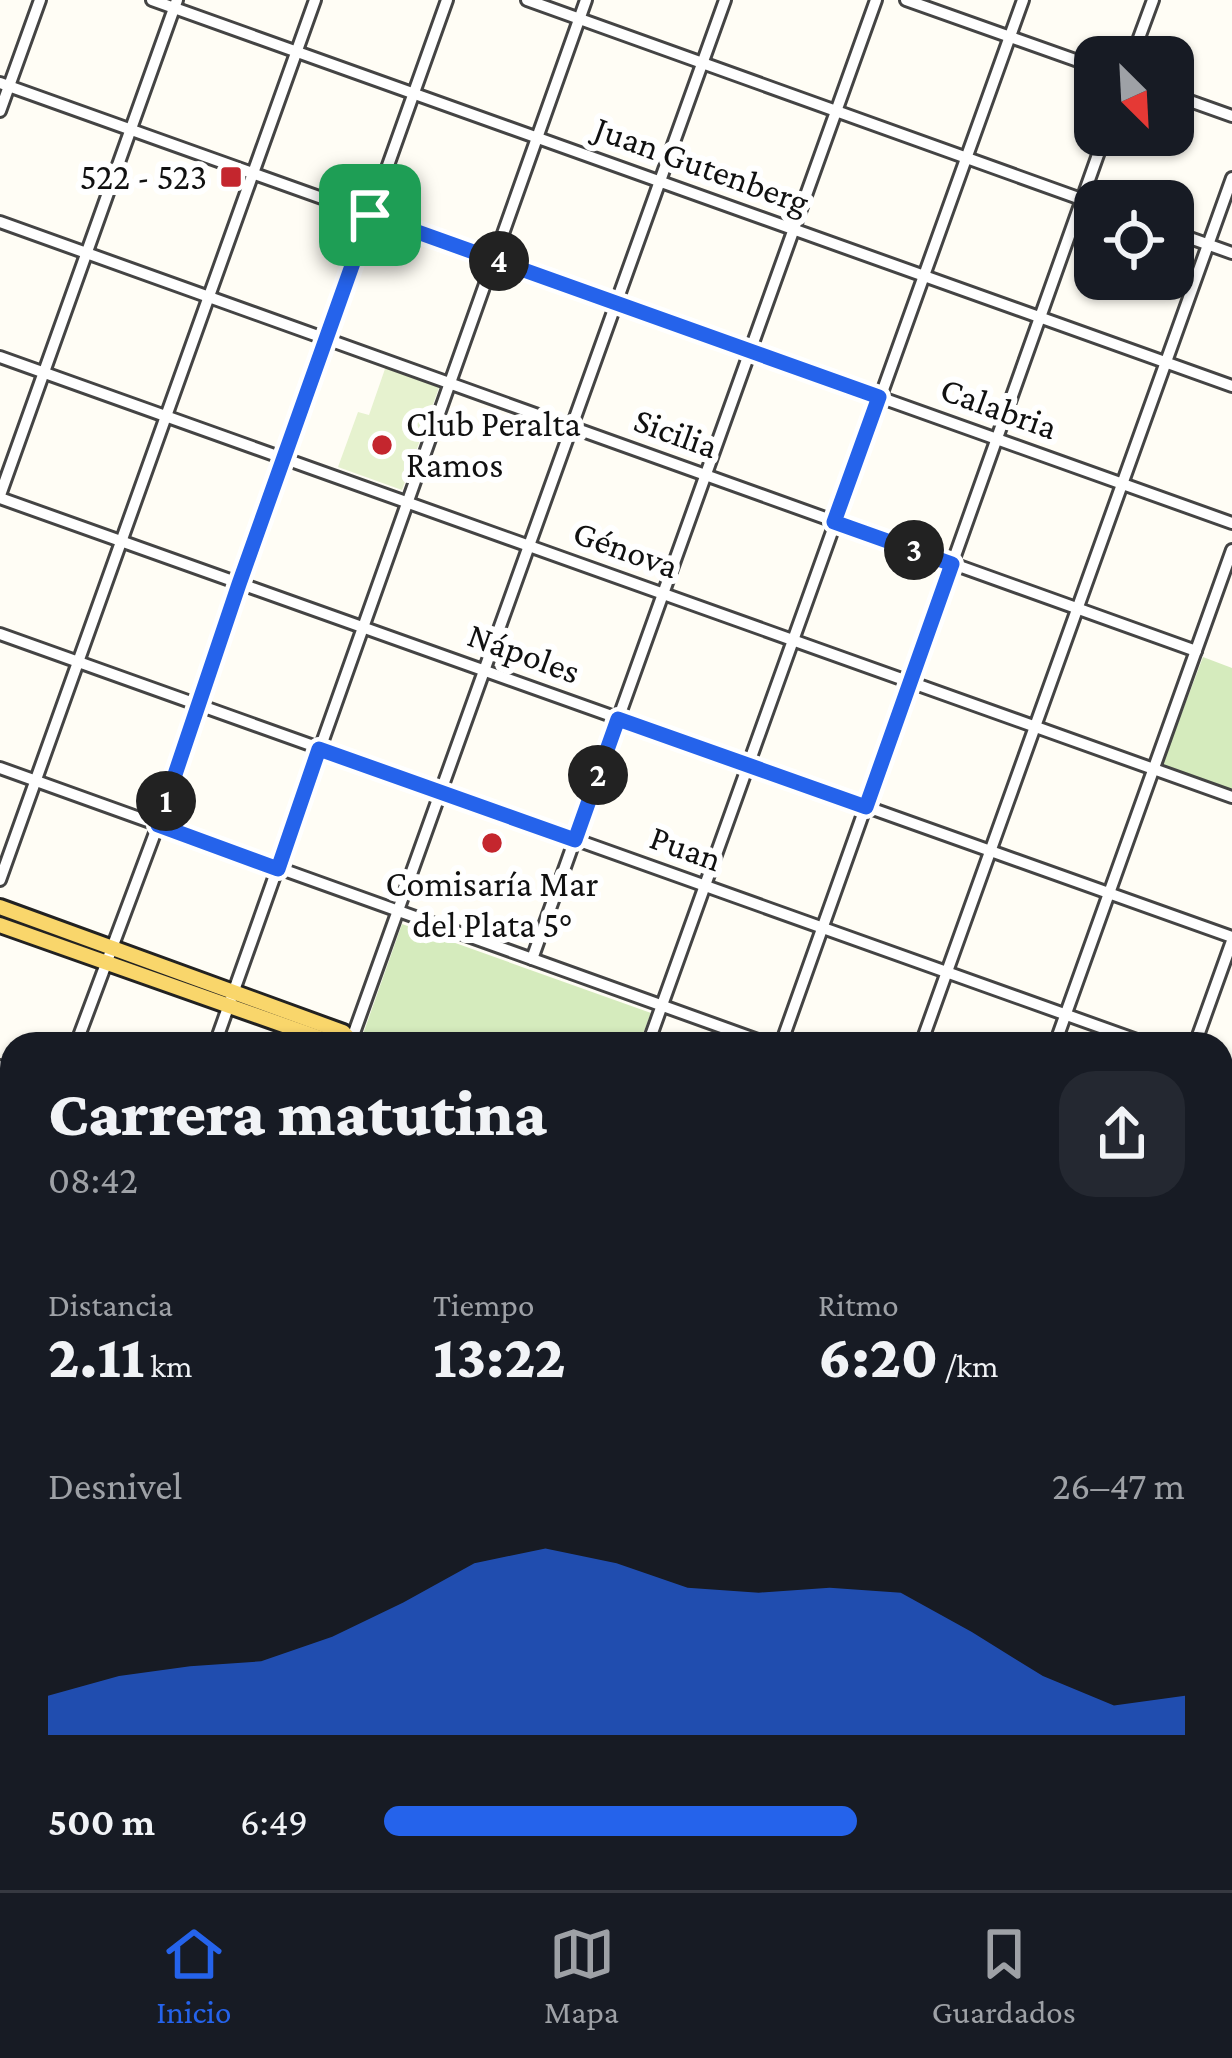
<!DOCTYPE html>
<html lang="es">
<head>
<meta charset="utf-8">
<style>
  body { margin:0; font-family:"Crimson Pro",serif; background:#242831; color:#f1f3f6; height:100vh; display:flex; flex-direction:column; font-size:45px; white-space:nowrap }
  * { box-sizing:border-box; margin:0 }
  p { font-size:39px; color:#9ea1a6 }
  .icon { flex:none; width:66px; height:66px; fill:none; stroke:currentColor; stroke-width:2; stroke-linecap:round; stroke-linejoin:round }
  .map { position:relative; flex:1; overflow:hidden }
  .drawer { position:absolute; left:0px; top:1032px; width:1233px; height:858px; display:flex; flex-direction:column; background:#171b24; border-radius:36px 36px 0 0; box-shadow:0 3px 9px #0004 }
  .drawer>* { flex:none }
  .needle { width:78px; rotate:156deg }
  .fabs { position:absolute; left:1074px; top:36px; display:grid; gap:24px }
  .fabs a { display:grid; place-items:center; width:120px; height:120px; border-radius:24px; background:#171b24; box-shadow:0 3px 9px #0004; font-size:60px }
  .pin { position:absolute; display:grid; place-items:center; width:102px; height:102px; color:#fff; margin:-51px; border-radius:24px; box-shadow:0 6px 18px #0006 }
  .km { position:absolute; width:60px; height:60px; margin:-30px; border-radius:50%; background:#222; color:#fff; font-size:33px; line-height:60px; text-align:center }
  .round { display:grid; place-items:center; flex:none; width:126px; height:126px; border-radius:36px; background:#242831 }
  .head { display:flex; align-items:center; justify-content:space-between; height:204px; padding:0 48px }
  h1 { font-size:66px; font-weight:800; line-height:90px }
  .figures { display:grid; grid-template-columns:repeat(3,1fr); gap:18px; height:204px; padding:12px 48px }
  .figures div { display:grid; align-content:center }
  .figures b { font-size:60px; font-weight:800 }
  .figures small { font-size:33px; font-weight:400 }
  .figures p { font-size:33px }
  .chart { height:336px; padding:24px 48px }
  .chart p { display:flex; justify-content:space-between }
  .chart svg { width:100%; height:216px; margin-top:12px; fill:#2563eb; opacity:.7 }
  ul { padding:0 48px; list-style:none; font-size:39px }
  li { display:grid; grid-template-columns:192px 144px 1fr; align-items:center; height:90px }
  li i { height:30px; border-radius:15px; background:#2563eb }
  .tabs { display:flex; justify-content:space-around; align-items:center; height:168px; border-top:3px solid #363941; background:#171b24; font-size:33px; color:#9ea1a6 }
  .tabs a { display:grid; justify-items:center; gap:6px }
  .tabs .current { color:#2563eb }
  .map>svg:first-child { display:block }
</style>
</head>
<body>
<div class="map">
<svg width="1232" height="1890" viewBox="0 0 1232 1890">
  <rect width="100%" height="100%" fill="#fffdf5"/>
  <g fill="#d5ebbd">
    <polygon points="1203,657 1232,668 1232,792 1162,765"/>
    <polygon points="402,924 651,1013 639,1044 388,1044 363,1034"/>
    <polygon points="771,1878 895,1878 891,1890 786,1890 775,1886"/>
  </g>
  <g fill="#e6f2cf">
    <polygon points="386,366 440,385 402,490 338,467 358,412 369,415"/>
    <polygon points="0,1627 12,1633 12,1878 355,1878 366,1890 0,1890"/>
  </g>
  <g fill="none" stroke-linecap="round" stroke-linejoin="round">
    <g stroke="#444" stroke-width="16">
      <g id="minor">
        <polyline points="152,0 1232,386"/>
        <polyline points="527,0 1095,204"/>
        <polyline points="906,0 1095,67"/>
        <polyline points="1132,57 1153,0"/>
        <polyline points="0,83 1232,523"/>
        <polyline points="1173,95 1232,116"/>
        <polyline points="0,111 40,0"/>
        <polyline points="0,222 1196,651"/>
        <polyline points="1173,232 1232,253"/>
        <polyline points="0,357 1232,797"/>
        <polyline points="0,495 177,0"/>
        <polyline points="0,498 1232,937"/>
        <polyline points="0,634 1148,1044"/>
        <polyline points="0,768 769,1044"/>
        <polyline points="0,880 315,0"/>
        <polyline points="532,959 876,0"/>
        <polyline points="76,1044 158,825 239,583 447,0"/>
        <polyline points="215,1044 586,0"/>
        <polyline points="350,1044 725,0"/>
        <polyline points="648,1044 1023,0"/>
        <polyline points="781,1044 1105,135"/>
        <polyline points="921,1044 1232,178"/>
        <polyline points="1055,1044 1232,550"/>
        <polyline points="1195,1044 1232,941"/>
        <polyline points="0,1066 12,1071"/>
        <polyline points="1221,1070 1232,1074"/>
        <polyline points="0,1202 12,1206"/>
        <polyline points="1221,1206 1232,1210"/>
        <polyline points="0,1254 12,1220"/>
        <polyline points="0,1338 12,1342"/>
        <polyline points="1221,1354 1232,1323"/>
        <polyline points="0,1475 12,1480"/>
        <polyline points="1221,1503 1232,1507"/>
        <polyline points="1221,1637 1232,1641"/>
        <polyline points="1221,1732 1232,1701"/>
        <polyline points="1221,1776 1232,1780"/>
        <polyline points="740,1878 774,1890"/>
        <polyline points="1113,1878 1147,1890"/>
        <polyline points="481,1890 485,1878"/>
        <polyline points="621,1890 626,1878"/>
        <polyline points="895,1890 899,1878"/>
        <polyline points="1030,1890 1034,1878"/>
        <polyline points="1164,1890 1169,1878"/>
      </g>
    </g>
    <g stroke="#222" stroke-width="20">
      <g id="major">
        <polyline points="0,907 343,1032 351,1041 359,1044"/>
        <polyline points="0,925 337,1044"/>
        <polyline points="1221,1355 1232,1359"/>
        <polyline points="0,1587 12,1594"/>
        <polyline points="0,1607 12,1614"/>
        <polyline points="375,1878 385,1890"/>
        <polyline points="400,1878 409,1890"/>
      </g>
    </g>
    <use href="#minor" stroke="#fff" stroke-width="10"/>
    <use href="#major" stroke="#f9d66b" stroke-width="14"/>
  </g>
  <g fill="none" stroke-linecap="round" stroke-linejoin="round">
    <g stroke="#fff" stroke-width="24">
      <polygon id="route" points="370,215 879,397 834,522 952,564 866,807 618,719 575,840 319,749 278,869 158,825 239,584"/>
    </g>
    <use href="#route" stroke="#2563eb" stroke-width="15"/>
  </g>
  <g fill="#c4262e" stroke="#fff" stroke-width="4.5">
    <rect x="219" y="165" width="24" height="24" rx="6"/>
    <circle cx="382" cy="445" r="12"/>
    <circle cx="492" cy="843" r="12"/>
  </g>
  <g text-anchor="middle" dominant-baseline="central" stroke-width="12" stroke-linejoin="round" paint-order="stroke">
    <g font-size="36" fill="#111" stroke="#fff">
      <text transform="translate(702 165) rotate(20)">Juan Gutenberg</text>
      <text transform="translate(999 408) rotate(20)">Calabria</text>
      <text transform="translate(676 433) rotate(20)">Sicilia</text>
      <text transform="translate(626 549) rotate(20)">Génova</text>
      <text transform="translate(524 653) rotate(20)">Nápoles</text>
      <text transform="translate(686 848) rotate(20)">Puan</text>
    </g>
    <g font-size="36" fill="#111" stroke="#fff" text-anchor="end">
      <text x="207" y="177">522 - 523</text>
      <text x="406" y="424" text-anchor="start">Club Peralta<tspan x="406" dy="41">Ramos</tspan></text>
      <text x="492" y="884" text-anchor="middle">Comisaría Mar<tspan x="492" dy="41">del Plata 5°</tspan></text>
    </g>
  </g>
</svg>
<div class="fabs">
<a><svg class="needle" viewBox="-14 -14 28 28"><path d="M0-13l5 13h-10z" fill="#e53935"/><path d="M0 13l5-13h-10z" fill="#9ea1a6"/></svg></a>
<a><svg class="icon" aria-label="locate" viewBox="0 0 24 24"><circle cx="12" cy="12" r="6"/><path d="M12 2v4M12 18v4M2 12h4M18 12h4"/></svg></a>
</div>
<div class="pin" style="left:370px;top:215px;background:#1e9e55"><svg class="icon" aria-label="arrive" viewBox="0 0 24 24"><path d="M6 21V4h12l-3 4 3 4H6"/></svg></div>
<b class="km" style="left:166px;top:801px">1</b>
<b class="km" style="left:598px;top:775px">2</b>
<b class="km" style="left:914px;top:550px">3</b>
<b class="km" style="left:499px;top:261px">4</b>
<section class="drawer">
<div class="head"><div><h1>Carrera matutina</h1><p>08:42</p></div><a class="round"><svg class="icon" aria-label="share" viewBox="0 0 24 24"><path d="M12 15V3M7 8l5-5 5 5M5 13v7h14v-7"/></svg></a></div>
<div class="figures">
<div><p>Distancia</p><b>2.11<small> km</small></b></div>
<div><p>Tiempo</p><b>13:22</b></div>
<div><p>Ritmo</p><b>6:20<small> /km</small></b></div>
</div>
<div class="chart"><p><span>Desnivel</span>26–47 m</p>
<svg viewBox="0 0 160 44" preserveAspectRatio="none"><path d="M0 44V36L10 32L20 30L30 29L40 24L50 17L60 9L70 6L80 9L90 14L100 15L110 14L120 15L130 23L140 32L150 38L160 36V44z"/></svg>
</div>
<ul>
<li><b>500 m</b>6:49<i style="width:59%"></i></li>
</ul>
</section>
</div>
<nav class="tabs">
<a class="current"><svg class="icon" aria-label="home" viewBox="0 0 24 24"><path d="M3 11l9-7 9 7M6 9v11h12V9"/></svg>Inicio</a>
<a><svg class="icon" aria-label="map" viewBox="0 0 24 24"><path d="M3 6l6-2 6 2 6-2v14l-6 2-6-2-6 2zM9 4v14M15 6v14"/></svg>Mapa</a>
<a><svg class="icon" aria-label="saved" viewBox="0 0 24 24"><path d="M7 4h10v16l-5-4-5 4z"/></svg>Guardados</a>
</nav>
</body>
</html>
